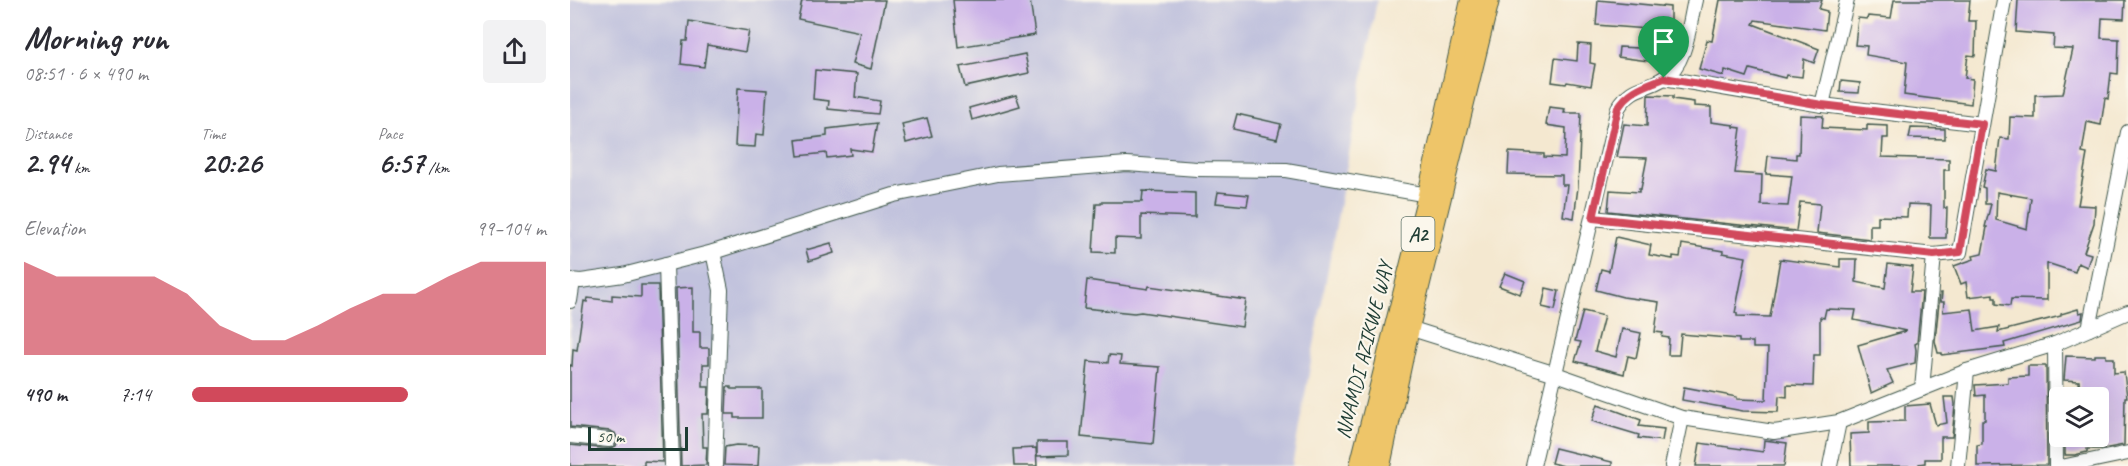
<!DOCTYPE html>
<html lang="en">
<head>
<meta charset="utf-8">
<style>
  body { margin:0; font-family:Caveat,sans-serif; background:#f2f2f3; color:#2b2b33; height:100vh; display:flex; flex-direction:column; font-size:22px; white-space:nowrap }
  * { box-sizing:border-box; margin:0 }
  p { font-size:20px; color:#7c7c81 }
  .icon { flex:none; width:33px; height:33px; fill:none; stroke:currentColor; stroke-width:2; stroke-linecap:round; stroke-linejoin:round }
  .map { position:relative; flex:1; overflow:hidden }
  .side { display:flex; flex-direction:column; background:#fff; width:570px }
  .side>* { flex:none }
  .buttons { position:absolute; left:1479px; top:387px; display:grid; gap:12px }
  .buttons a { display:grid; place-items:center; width:60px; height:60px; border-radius:6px; background:#fff; box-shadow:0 6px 24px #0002; font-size:30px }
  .scale { position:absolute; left:18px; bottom:15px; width:100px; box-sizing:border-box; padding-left:6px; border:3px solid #1f3d34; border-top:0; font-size:16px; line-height:21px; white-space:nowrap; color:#1f3d34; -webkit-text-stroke:4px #fbf7ec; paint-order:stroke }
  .pin { position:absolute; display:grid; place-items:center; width:51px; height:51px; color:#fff; margin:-62px -26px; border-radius:50% 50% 50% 0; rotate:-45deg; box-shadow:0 0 6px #0007 }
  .pin .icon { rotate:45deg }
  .round { display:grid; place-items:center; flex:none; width:63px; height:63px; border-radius:6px; background:#f2f2f3 }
  .summary { display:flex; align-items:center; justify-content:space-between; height:102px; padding:0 24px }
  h1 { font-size:33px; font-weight:800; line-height:45px }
  .stats { display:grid; grid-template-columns:repeat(3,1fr); gap:9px; height:102px; padding:6px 24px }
  .stats div { display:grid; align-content:center }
  .stats b { font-size:30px; font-weight:800 }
  .stats small { font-size:16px; font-weight:400 }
  .stats p { font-size:16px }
  .chart { height:168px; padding:12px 24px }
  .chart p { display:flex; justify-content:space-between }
  .chart svg { width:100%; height:108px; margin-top:6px; fill:#d1495b; opacity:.7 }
  ul { padding:0 24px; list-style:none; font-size:20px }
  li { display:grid; grid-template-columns:96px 72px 1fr; align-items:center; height:45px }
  li i { height:15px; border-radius:8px; background:#d1495b }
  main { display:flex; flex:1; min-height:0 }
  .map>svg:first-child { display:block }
</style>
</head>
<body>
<main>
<section class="side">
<div class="summary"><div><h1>Morning run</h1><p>08:51 · 6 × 490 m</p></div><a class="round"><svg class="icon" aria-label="share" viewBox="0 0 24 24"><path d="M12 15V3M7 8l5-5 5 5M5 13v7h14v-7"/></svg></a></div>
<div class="stats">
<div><p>Distance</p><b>2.94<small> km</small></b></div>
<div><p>Time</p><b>20:26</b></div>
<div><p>Pace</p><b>6:57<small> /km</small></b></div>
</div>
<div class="chart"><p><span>Elevation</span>99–104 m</p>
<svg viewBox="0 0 160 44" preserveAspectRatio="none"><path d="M0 44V6L10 12L20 12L30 12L40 12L50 19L60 32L70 38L80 38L90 32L100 25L110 19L120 19L130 12L140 6L150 6L160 6V44z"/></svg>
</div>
<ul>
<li><b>490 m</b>7:14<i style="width:61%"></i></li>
</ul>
</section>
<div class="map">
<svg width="1558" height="466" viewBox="0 0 1558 466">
  <rect width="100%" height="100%" fill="#fbf7ec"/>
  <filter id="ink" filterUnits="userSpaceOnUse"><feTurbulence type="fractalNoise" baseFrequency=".0167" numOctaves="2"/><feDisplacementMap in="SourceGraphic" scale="12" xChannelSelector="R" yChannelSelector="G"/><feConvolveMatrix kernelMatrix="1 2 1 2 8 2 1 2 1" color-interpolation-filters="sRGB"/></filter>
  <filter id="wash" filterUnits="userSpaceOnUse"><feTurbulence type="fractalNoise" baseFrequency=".008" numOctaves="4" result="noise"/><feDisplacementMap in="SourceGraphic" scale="24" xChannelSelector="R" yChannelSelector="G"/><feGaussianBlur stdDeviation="1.35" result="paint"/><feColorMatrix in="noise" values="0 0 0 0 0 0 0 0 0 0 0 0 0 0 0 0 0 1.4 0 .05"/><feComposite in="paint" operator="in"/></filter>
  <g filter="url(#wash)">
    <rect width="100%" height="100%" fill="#f4e8d0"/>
    <polygon fill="#c1c2dd" points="0,0 807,0 722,466 0,466"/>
    <g id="blocks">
      <g fill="#cab1e8" fill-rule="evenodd">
        <polygon points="232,0 315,0 301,69 282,64 290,32 228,19"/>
        <polygon points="383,0 460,0 465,35 388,47"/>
        <polygon points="1028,0 1100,7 1100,22 1092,22 1091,30 1026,25"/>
        <polygon points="1150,0 1252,0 1249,9 1257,11 1255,30 1185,20 1183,24 1249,49 1244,63 1234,59 1232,77 1216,75 1215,78 1180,69 1177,77 1155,70 1154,76 1129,69 1137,40 1142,41"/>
        <polygon points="1324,0 1400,0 1398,21 1406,21 1405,56 1398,55 1395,78 1403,79 1401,104 1334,95 1337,62 1296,55 1297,46 1285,45 1288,18 1297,19 1298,16 1321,18"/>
        <path d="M1448,0H1555L1554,19L1532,18L1531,38L1549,39L1548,74L1541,73L1538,99L1535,98L1531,125L1517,122L1512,153L1517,154L1508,205L1525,206L1524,223L1514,252L1521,254L1517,267L1508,263L1505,272L1477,263V300L1441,299L1440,306L1426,304V298H1423V294L1398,297L1396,282L1391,284L1384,266L1404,259L1403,256L1412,254L1417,227H1415L1421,204H1415V188L1412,187L1416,169L1426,171L1430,138L1439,139L1440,117L1465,118V95L1493,94L1503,49L1483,48L1484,35L1446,32ZM1427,192L1461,198L1457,229L1426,220Z"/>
        <polygon points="119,21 179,31 175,52 137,45 134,67 111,64 113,41 117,41"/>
        <polygon points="1008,44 1021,45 1020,63 1025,64 1021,86 997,82 996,84 982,82 985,58 1007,61"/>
        <polygon points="1049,47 1088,49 1086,62 1048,57"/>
        <polygon points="455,54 459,73 395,87 390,67"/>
        <polygon points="245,70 287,74 285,97 310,101 308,114 258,109 259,101 243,99"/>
        <polygon points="1271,81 1290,83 1289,93 1270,92"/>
        <polygon points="168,88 197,90 194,135 186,134 185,147 165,146"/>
        <polygon points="446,95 450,106 402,120 399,108"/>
        <polygon points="1078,95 1103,96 1103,99 1124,102 1124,106 1141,107 1141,122 1164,125 1164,127 1171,128 1165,173 1192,175 1191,205 1218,206 1222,176 1196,174 1198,156 1226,159 1226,154 1229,154 1230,115 1253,116 1252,128 1297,130 1297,125 1318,126 1318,138 1313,138 1312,157 1379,159 1379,170 1374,170 1374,208 1377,208 1376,238 1360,238 1361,205 1338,204 1337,217 1308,216 1308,225 1300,225 1300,239 1247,233 1250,204 1230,202 1226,231 1038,211 1040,190 1069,192 1069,189 1071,189 1077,158 1047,157 1054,124 1077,126"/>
        <polygon points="979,107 995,109 994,113 1011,113 1008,187 1004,218 993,216 997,185 992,185 992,175 938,174 939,152 974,154 974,157 995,158 996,128 976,125"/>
        <polygon points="667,114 711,124 707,139 663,129"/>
        <polygon points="357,118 362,136 336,143 332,124"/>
        <polygon points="307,123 302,152 280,149 281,155 257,158 256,153 228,156 226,140 257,136 257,129"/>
        <polygon points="1341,128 1375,129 1375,139 1339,138"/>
        <polygon points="573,191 625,193 625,217 571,215 571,239 545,238 545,253 523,252 526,204 531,204 531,202 572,202"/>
        <polygon points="648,192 679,195 677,206 646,203"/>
        <polygon points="1046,237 1081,245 1079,255 1103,259 1103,256 1110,257 1112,244 1153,251 1153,253 1176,257 1165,313 1167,313 1167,316 1200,317 1210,259 1270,267 1270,259 1287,259 1286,282 1315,288 1318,264 1343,267 1340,292 1352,292 1347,343 1345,344 1346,350 1345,363 1317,370 1323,383 1301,393 1288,345 1336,331 1284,320 1286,310 1256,309 1254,318 1250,317 1250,355 1244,355 1243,386 1217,385 1217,397 1209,396 1208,412 1173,411 1112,400 1114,387 1167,397 1167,399 1196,400 1198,348 1183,348 1183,342 1169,342 1169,339 1111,334 1109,355 1098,355 1099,338 1092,337 1093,333 1085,332 1089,302 1053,297 1026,290 1031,269 1039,271"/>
        <polygon points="261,243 264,253 239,261 236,250"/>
        <polygon points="935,273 955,281 950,294 929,286"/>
        <polygon points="517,280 578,289 579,286 676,300 672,327 571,312 564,313 514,308"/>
        <polygon points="71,285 88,285 93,462 74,461 74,466 0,466 0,445 39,449 46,446 48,440 45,433 40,431 0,427 0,365 2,366 3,349 7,350 14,301 17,302 18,298 42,301 42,295 71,297"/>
        <polygon points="123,287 123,332 130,332 130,348 139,348 139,364 133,364 133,387 139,387 138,414 132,414 133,447 137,447 136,465 111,466 106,288"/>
        <polygon points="976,288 989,291 985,310 972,307"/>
        <polygon points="1370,293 1372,293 1371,302 1374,302 1373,312 1402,309 1405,331 1429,327 1428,332 1491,316 1491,314 1508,309 1509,313 1513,312 1512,320 1434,343 1435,347 1372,355 1372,353 1368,353 1365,341"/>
        <polygon points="1013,311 1034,316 1025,351 1046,357 1052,329 1071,333 1066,358 1058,356 1054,374 1005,361 1011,342 1005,341"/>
        <polygon points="539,355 551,356 550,364 590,367 583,444 511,437 518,361 538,363"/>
        <polygon points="1525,355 1536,355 1536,358 1544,358 1544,373 1554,372 1557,397 1555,397 1554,445 1533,449 1517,449 1517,452 1505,455 1495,455 1495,436 1528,436 1528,398 1510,398 1509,381 1494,380 1496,356 1525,357"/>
        <polygon points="1458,366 1476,366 1477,465 1407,466 1407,445 1412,444 1412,420 1415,420 1415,395 1406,396 1405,385 1438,383 1438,377 1458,376"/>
        <polygon points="157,387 161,387 161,389 192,389 192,418 165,418 165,414 156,414"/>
        <polygon points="1374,397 1384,397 1385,405 1382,437 1371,437 1371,459 1355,459 1355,463 1349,464 1349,466 1281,466 1280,434 1299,433 1299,422 1335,421 1335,406 1360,404 1366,425 1377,423"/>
        <polygon points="1028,404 1071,420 1069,426 1094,429 1092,441 1068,438 1069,435 1022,421"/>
        <polygon points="1194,440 1217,443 1214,466 1126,466 1130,443 1193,452"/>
        <polygon points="467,442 498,442 498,455 467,456"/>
        <polygon points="166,445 189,446 188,466 154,465 155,447"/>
        <polygon points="466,448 467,466 444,466 443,449"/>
        <polygon points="985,448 1042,462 1042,466 994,466 981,463"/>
      </g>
    </g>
  </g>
  <g filter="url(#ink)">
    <use href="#blocks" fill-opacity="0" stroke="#3f574b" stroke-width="1.5"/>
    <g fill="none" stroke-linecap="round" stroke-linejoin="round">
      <g stroke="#3f574b" stroke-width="16">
        <g id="minor">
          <polyline points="1094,78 1252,105 1412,124"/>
          <polyline points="1252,105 1277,0"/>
          <polyline points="1023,218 1364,255"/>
          <polyline points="143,252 151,290 145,466"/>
          <polyline points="96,264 102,466"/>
          <polyline points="0,280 11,281 53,275 96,264 143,252 324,195 428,174 557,164 627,169 716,170 858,195"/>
          <polyline points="0,301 3,281"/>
          <polyline points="839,328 986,374 1112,418 1204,432 1269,422 1397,371 1485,344 1558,312"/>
          <polyline points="1519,329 1558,132"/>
          <polyline points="1485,344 1486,466"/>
          <polyline points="1352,389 1364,255 1390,252 1434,0"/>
          <polyline points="0,436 39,440"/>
          <path d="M963,466L1048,108C1063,84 1074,91 1094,78C1117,63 1119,24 1125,0"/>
          <polyline points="1102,466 1112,418"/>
          <polyline points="1260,466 1269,422"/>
          <polyline points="1388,466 1397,371"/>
          <polyline points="1496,466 1558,453"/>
        </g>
      </g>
      <g stroke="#3f574b" stroke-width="22">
        <g id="highway">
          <polyline points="790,466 858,195 901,0"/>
          <polyline points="810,466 839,328 919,0"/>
        </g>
      </g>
      <use href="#minor" stroke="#fff" stroke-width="14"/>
      <use href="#highway" stroke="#eec569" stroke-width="20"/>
    </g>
  </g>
  <g fill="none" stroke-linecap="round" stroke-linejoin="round" filter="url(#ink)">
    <g stroke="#fff" stroke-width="12">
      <path id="route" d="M1094,78L1252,105L1412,124L1390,252L1364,255L1023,218L1048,108C1059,90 1074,86 1094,78Z"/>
    </g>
    <use href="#route" stroke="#d1495b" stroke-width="8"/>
  </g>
  <g text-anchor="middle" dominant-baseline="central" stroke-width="4.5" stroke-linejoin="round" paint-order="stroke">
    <rect fill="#fbf7ec" stroke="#61756b" stroke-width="1.5" x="831.5" y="217" width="33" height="34" rx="4.5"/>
    <g font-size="20" font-weight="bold" fill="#1f3d34">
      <text x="848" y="234">A2</text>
    </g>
    <g font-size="21" fill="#1f3d34" stroke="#fbf7ec">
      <text transform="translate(794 350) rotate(-76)">NNAMDI AZIKWE WAY</text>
    </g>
  </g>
</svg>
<div class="buttons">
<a><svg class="icon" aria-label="layers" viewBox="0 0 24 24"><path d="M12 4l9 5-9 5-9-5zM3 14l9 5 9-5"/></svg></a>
</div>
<div class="scale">50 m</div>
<div class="pin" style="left:1094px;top:78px;background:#1e9e55"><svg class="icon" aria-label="arrive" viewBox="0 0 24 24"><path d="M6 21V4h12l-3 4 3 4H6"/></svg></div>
</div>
</main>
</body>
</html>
